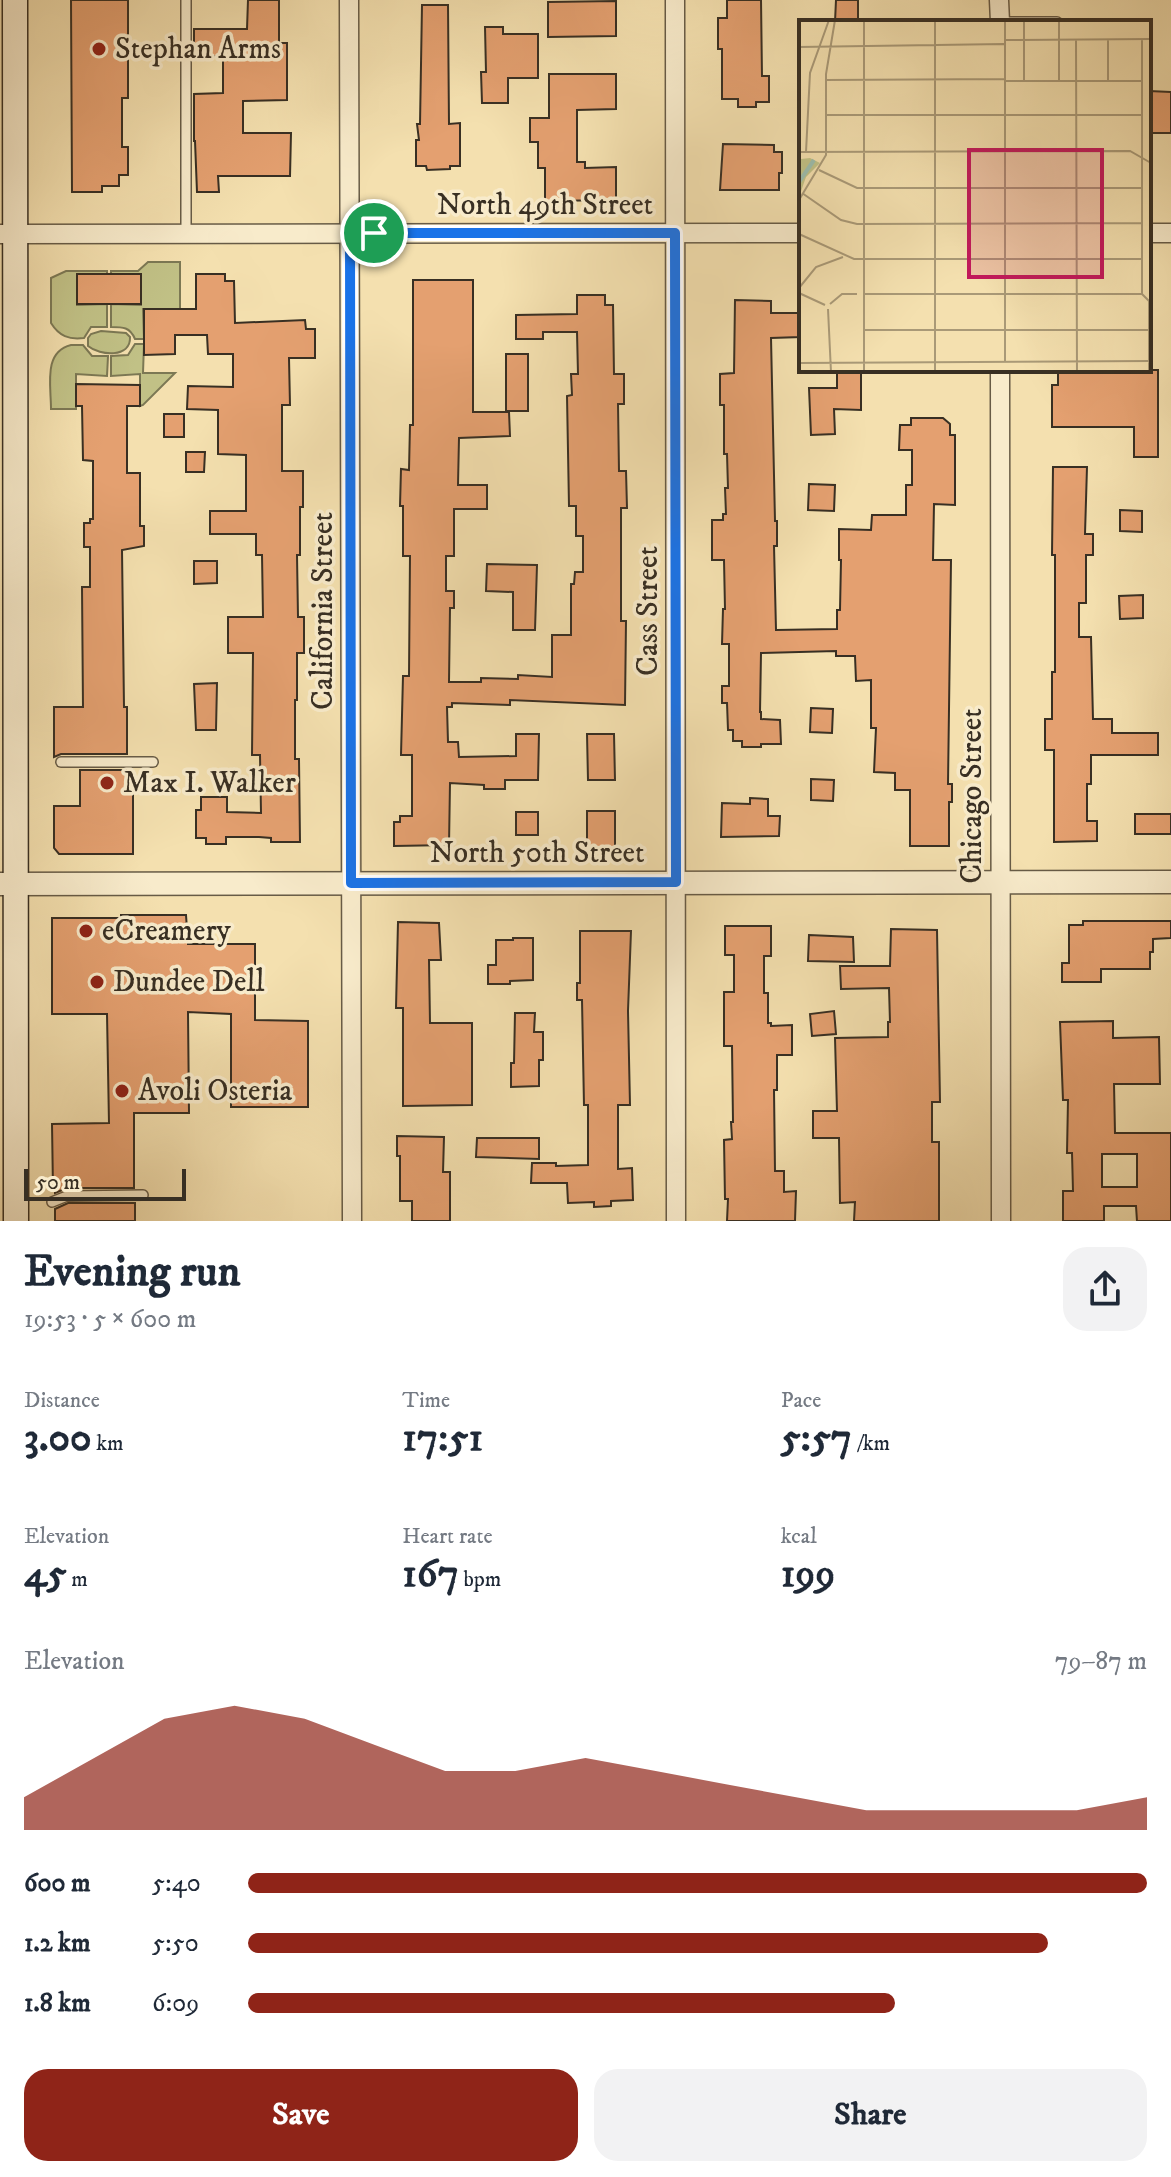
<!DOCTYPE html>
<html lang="en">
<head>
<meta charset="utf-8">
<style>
  body { margin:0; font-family:"IM FELL DW Pica",serif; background:#f2f2f3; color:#1f2937; height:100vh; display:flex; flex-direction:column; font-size:30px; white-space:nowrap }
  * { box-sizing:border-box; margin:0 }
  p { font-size:26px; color:#747a83 }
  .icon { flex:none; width:44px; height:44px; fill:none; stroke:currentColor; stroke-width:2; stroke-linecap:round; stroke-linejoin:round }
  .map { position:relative; height:1221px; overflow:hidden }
  .sheet { display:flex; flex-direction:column; background:#fff; flex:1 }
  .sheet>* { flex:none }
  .scale { position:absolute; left:24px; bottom:20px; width:162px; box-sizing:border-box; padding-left:8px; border:4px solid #382f23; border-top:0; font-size:22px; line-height:28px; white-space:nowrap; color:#382f23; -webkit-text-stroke:6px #f8ebcb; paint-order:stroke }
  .pin { position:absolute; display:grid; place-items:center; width:68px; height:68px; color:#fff; margin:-34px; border:4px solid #fff; border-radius:50%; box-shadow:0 2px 8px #0007 }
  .round { display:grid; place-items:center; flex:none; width:84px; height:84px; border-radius:24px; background:#f2f2f3 }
  .summary { display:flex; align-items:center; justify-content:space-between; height:136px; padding:0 24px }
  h1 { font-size:44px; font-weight:700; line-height:60px }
  .stats { display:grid; grid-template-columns:repeat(3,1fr); gap:12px; height:136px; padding:8px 24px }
  .stats div { display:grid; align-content:center }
  .stats b { font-size:40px; font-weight:700 }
  .stats small { font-size:22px; font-weight:400 }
  .stats p { font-size:22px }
  .chart { height:224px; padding:16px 24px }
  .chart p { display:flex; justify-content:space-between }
  .chart svg { width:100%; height:144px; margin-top:8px; fill:#8f2418; opacity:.7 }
  .action { display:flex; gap:16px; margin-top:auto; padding:16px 24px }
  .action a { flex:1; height:92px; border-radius:24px; background:#8f2418; color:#fff; font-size:32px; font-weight:700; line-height:92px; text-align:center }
  .action a+a { background:#f2f2f3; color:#1f2937 }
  ul { padding:0 24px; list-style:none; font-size:26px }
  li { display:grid; grid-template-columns:128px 96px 1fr; align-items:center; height:60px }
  li i { height:20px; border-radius:10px; background:#8f2418 }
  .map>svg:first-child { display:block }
</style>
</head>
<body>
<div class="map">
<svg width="1171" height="1221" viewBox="0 0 1171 1221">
  <rect width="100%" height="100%" fill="#f4e0af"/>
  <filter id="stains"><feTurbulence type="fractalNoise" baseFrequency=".0025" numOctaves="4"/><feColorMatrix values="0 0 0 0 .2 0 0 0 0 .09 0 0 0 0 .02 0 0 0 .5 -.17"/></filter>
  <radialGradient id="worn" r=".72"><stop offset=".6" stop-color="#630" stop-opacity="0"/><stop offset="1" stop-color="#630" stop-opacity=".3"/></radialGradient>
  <g fill="#c1c186" stroke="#7c7854" stroke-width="2">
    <path d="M148,262H180V309H143L144,339H135C130,327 123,327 111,327V304L141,305V274H111V271H138Z"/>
    <path d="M66,271H107V274H77V305L107,304V327H91L84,338C69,340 59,336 51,323V278Z"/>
    <path d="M101,331L126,333L130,337C131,358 100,356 88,346V338L91,334Z"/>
    <polygon points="135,344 144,344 143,373 175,373 143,405 140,406 140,374 111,376 111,356 128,355"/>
    <path d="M71,345H83L92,356H108L107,376L76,374V409H51C51,385 43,352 71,345Z"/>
  </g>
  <g fill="#e4a070" stroke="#382f23" stroke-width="2" fill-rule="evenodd">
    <polygon points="71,0 128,0 128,98 122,98 122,147 128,147 128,175 119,175 119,186 102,186 102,192 72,192"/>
    <polygon points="248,0 279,0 279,43 287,43 287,100 243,101 243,133 291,133 290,176 218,176 219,192 197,192 195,141 194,141 194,94 223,93 223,56 194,57 194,29 247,29"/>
    <polygon points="727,0 761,0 762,76 769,76 769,102 756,102 756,107 738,107 738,99 722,99 722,49 718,49 718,18 727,18"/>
    <polygon points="836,0 858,0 858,22 835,22"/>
    <polygon points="616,1 616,36 548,37 548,2"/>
    <polygon points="422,5 448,5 449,124 460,123 460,166 450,166 450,169 427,170 426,166 416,166 416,140 419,140 417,124 420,124"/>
    <polygon points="485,27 503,27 503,34 538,34 538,78 508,78 508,103 482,103 481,72 486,72"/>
    <polygon points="549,74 616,74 616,109 577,110 577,162 585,162 585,168 616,167 616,200 545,201 545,168 538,168 538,142 530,142 530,118 549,118"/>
    <polygon points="1149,91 1171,92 1171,133 1149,133"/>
    <polygon points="723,144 774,145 774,152 782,152 782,173 779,173 779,190 720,190"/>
    <rect x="77" y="274" width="64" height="30"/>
    <polygon points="196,274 225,274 225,281 234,281 235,323 305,320 306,329 315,329 315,358 289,358 290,405 282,405 282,471 303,471 303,507 300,507 300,555 297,555 298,617 304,617 304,653 297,653 297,700 295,700 295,759 299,759 300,842 271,842 271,838 259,837 226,837 226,844 206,844 206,838 196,838 196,810 201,810 201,797 227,797 227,812 261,813 260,755 252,755 253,653 228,653 228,617 263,617 262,555 256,555 256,534 210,534 210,511 246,511 246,455 218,454 218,410 187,409 188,386 233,387 233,354 208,354 207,335 175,335 175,354 144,355 144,309 196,309"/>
    <polygon points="413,280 473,280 473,412 509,412 510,436 459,438 458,485 487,485 487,509 454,509 454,556 446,556 446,591 454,591 454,608 450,608 449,682 481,682 481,678 518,679 518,675 552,677 552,635 571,635 571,584 574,584 575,572 583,572 583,536 576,536 576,506 569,506 567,396 572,395 571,374 578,374 577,332 543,332 543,339 516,339 516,315 577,314 577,295 605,295 605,305 613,305 614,374 624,374 624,404 618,404 619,471 626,471 627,508 621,508 621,621 626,621 625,705 510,700 510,705 452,703 452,707 447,707 448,742 458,742 459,757 516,756 516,734 539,734 538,780 505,780 505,789 484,789 484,785 450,783 449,845 394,846 394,822 400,822 400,816 412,816 412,755 401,755 403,676 409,676 410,556 403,556 403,506 400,506 401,469 409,470 410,425 413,425"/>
    <polygon points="735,300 771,301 771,313 801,313 801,337 771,338 775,521 777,521 777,546 774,546 776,630 837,629 837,610 840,610 841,560 839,560 839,529 871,530 872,515 906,515 906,485 912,485 912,450 899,450 900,425 911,425 911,418 943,418 950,424 950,435 955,435 955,505 934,504 933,560 951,560 948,784 952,784 952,802 949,802 949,846 910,846 910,790 895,790 895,773 874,772 876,728 871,728 871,680 856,681 855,656 836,656 836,651 761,653 760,712 761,712 761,719 780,720 781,744 761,744 761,747 742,747 742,741 733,741 733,730 728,730 727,703 722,703 722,686 729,686 729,644 722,644 723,609 725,609 724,560 712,560 712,520 723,520 723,514 726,514 725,488 728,488 727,454 724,454 724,405 720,405 720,374 734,373"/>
    <rect x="506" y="354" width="22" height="57"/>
    <polygon points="837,370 861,371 861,410 834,409 835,434 811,435 809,388 837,388"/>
    <polygon points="1058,370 1158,370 1158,457 1134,457 1134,427 1052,427 1052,385 1058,385"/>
    <polygon points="76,384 140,385 140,406 127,406 127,473 140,473 140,526 144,526 144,546 122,550 124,707 127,707 127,754 61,754 54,757 54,707 83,707 82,587 90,587 90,547 84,547 84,523 90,523 90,519 93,519 93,461 83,460 82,406 76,406"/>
    <rect x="164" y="414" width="20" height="23"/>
    <polygon points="186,452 205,452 204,472 186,472"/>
    <polygon points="1053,467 1087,467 1085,534 1093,534 1093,555 1086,555 1086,603 1079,603 1079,637 1091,637 1093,719 1112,719 1112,733 1158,733 1158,755 1091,755 1091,784 1087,784 1087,821 1097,821 1097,841 1054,842 1054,750 1045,750 1045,719 1052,719 1052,672 1055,672 1055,555 1052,555"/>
    <polygon points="809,484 835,485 834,511 808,510"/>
    <polygon points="1120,510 1142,511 1142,532 1120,531"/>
    <polygon points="194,561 217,561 217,583 194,584"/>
    <polygon points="487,564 537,565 535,630 513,630 513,592 486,591"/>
    <polygon points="1143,595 1143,618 1120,619 1119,596"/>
    <polygon points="217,683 216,730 196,730 194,684"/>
    <polygon points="811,708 833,709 832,733 810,732"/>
    <polygon points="587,734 614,734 615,780 588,780"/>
    <polygon points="80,770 133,770 133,854 59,854 54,848 54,806 80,806"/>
    <polygon points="811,779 834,780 833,801 811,800"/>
    <polygon points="750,798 768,799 768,816 780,816 779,836 721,837 722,803 750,804"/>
    <polygon points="587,811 615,811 615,847 587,848"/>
    <rect x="516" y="812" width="22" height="23"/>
    <rect x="1135" y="814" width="36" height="20"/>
    <polygon points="121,915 186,915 188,944 255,944 255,1020 308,1021 308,1107 231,1107 231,1014 188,1012 189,1113 134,1113 134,1188 67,1188 55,1193 55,1189 53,1189 52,1124 109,1123 107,1014 52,1014 52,918 121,918"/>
    <polygon points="1083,921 1171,921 1171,938 1153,939 1153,952 1150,952 1150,969 1101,969 1101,982 1062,982 1062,963 1069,963 1069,925 1083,925"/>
    <polygon points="398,922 439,923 441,960 429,960 430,1023 472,1023 472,1105 403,1106 403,1008 396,1008"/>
    <polygon points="725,926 771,926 771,956 764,956 764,993 768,993 768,1023 771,1023 771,1026 792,1025 792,1055 777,1055 777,1090 774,1090 775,1171 784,1171 784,1192 796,1191 795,1221 727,1221 728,1199 725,1199 724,1140 732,1139 731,1122 733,1122 732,1046 724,1046 724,992 734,992 734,955 725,955"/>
    <polygon points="891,929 937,930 940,1102 932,1102 932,1142 939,1142 939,1221 854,1221 855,1202 840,1203 839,1138 813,1138 813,1111 837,1111 835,1038 888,1037 888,1022 890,1022 889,988 841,989 840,966 890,966"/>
    <polygon points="580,931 631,931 628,1011 630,1105 618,1105 618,1169 632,1168 633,1200 611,1201 611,1206 594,1207 594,1202 568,1203 567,1183 531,1183 532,1163 556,1163 556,1166 588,1165 588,1105 584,1105 582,1000 577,1000 577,983 580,983"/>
    <polygon points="809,935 853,937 854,962 808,961"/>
    <polygon points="513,938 533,938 533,980 510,981 510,984 488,984 488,965 496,965 496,940 513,940"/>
    <polygon points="834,1011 836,1034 812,1036 810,1014"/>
    <polygon points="515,1013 535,1013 534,1032 543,1032 543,1060 539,1060 539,1086 511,1087 511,1063 514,1063"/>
    <path d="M1113,1021V1038L1159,1037L1160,1084H1114L1115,1133H1171V1221H1137L1136,1206H1104V1221H1063V1191H1073L1072,1153H1067L1068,1100H1063L1060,1022ZM1102,1154H1137V1187H1102Z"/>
    <polygon points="397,1136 444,1137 443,1172 450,1172 450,1221 412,1221 412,1201 400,1201 400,1156 397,1156"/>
    <polygon points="477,1138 539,1138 539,1159 476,1157"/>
    <polygon points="68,1203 135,1203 135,1221 55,1221 55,1209"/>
  </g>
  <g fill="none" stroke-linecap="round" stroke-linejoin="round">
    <g stroke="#675b46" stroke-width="12">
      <g id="service">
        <polyline points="186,0 186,233"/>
        <polyline points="1000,22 1057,22"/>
        <polyline points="61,762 153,762"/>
        <polyline points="52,1202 67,1196 143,1195"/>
      </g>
    </g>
    <g stroke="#675b46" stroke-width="21">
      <g id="minor">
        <polyline points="349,0 352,1221"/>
        <polyline points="675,0 676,1221"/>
        <polyline points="999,0 1000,22"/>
        <polyline points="1149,233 1171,233"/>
        <polyline points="0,234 801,233"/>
        <polyline points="1000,370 1001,1221"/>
      </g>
    </g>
    <g stroke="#675b46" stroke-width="25">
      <polyline id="tertiary" points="0,884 1171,882"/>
    </g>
    <g stroke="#382f23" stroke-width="27">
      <polyline id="secondary" points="15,0 16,1221"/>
    </g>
    <use href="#service" stroke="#f8ebcb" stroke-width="9"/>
    <use href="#minor" stroke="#f8ebcb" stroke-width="18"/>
    <use href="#tertiary" stroke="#f8ebcb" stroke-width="22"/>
    <use href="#secondary" stroke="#f8ebcb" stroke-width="24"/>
  </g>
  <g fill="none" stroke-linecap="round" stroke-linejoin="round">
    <g stroke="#fff" stroke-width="16">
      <polygon id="route" points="350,233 675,233 676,882 351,883"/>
    </g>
    <use href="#route" stroke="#1a73e8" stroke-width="10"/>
  </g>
  <g fill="#8f2418" stroke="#f8ebcb" stroke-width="3">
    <circle cx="99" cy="49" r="8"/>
    <circle cx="107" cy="783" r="8"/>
    <circle cx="86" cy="931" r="8"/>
    <circle cx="97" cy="982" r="8"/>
    <circle cx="122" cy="1091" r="8"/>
  </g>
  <g text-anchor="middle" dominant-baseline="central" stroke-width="7" stroke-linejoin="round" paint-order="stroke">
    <g font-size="30" fill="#382f23" stroke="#f8ebcb" text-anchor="start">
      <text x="115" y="49">Stephan Arms</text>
      <text x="123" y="783">Max I. Walker</text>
      <text x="102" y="931">eCreamery</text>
      <text x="113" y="982">Dundee Dell</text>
      <text x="138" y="1091">Avoli Osteria</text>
    </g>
    <g font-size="30" fill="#382f23" stroke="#f8ebcb">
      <text x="545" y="205">North 49th Street</text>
      <text transform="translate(323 611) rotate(-90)">California Street</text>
      <text transform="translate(648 611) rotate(-90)">Cass Street</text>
      <text transform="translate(972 796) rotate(-90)">Chicago Street</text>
      <text x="537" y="853">North 50th Street</text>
    </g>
  </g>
  <g transform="translate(799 20)">
    <rect width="352" height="352" fill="#f4e0af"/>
    <path d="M11,138L21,143L7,157L0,177L2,139Z" fill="#c1c186"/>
    <path fill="none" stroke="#9cbdad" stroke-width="4" d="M0,162L15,140"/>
    <path fill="none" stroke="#a99977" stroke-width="2" d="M65,0V352M136,0V352M206,0V342M277,19L278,352M343,19V274L350,281V352M206,20L352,19M0,27L205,24M26,60L206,59M206,61H343M225,61V0M260,61V0M309,61V19M27,95H343M0,132L331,131L352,143M7,132L11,53L30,0M20,150L58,168H343M3,173L42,200L58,204L343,203M0,180L27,135V54L36,0M0,214L55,239H343M0,268L17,247L44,237M0,273L26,285M65,274H343M31,284L43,274H58M29,289L32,352M65,310H351M0,343L352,341"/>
    <path fill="#c2185b" fill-opacity="0.15" stroke="#c2185b" stroke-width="4" d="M170,130H303V257H170Z"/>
    <rect width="352" height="352" fill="none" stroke="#382f23" stroke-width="4"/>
  </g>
  <rect width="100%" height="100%" filter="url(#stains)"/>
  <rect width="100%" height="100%" fill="url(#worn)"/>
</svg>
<div class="scale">50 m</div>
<div class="pin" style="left:374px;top:233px;background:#1e9e55"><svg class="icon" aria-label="arrive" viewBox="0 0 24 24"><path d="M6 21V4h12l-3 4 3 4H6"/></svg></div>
</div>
<section class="sheet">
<div class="summary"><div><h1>Evening run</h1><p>19:53 · 5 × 600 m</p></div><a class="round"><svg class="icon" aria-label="share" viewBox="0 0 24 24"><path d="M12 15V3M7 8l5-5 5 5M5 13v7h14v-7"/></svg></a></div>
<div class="stats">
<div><p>Distance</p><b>3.00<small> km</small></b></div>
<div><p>Time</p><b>17:51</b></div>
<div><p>Pace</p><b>5:57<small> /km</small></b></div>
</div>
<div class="stats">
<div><p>Elevation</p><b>45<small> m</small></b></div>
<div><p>Heart rate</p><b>167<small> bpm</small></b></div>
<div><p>kcal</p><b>199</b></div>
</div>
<div class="chart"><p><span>Elevation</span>79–87 m</p>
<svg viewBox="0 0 160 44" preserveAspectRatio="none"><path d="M0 44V34L10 22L20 10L30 6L40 10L50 18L60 26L70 26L80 22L90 26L100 30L110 34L120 38L130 38L140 38L150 38L160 34V44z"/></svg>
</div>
<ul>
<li><b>600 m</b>5:40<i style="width:100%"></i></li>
<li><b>1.2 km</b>5:50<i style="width:89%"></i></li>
<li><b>1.8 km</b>6:09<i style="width:72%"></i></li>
</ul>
<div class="action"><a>Save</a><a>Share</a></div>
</section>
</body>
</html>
